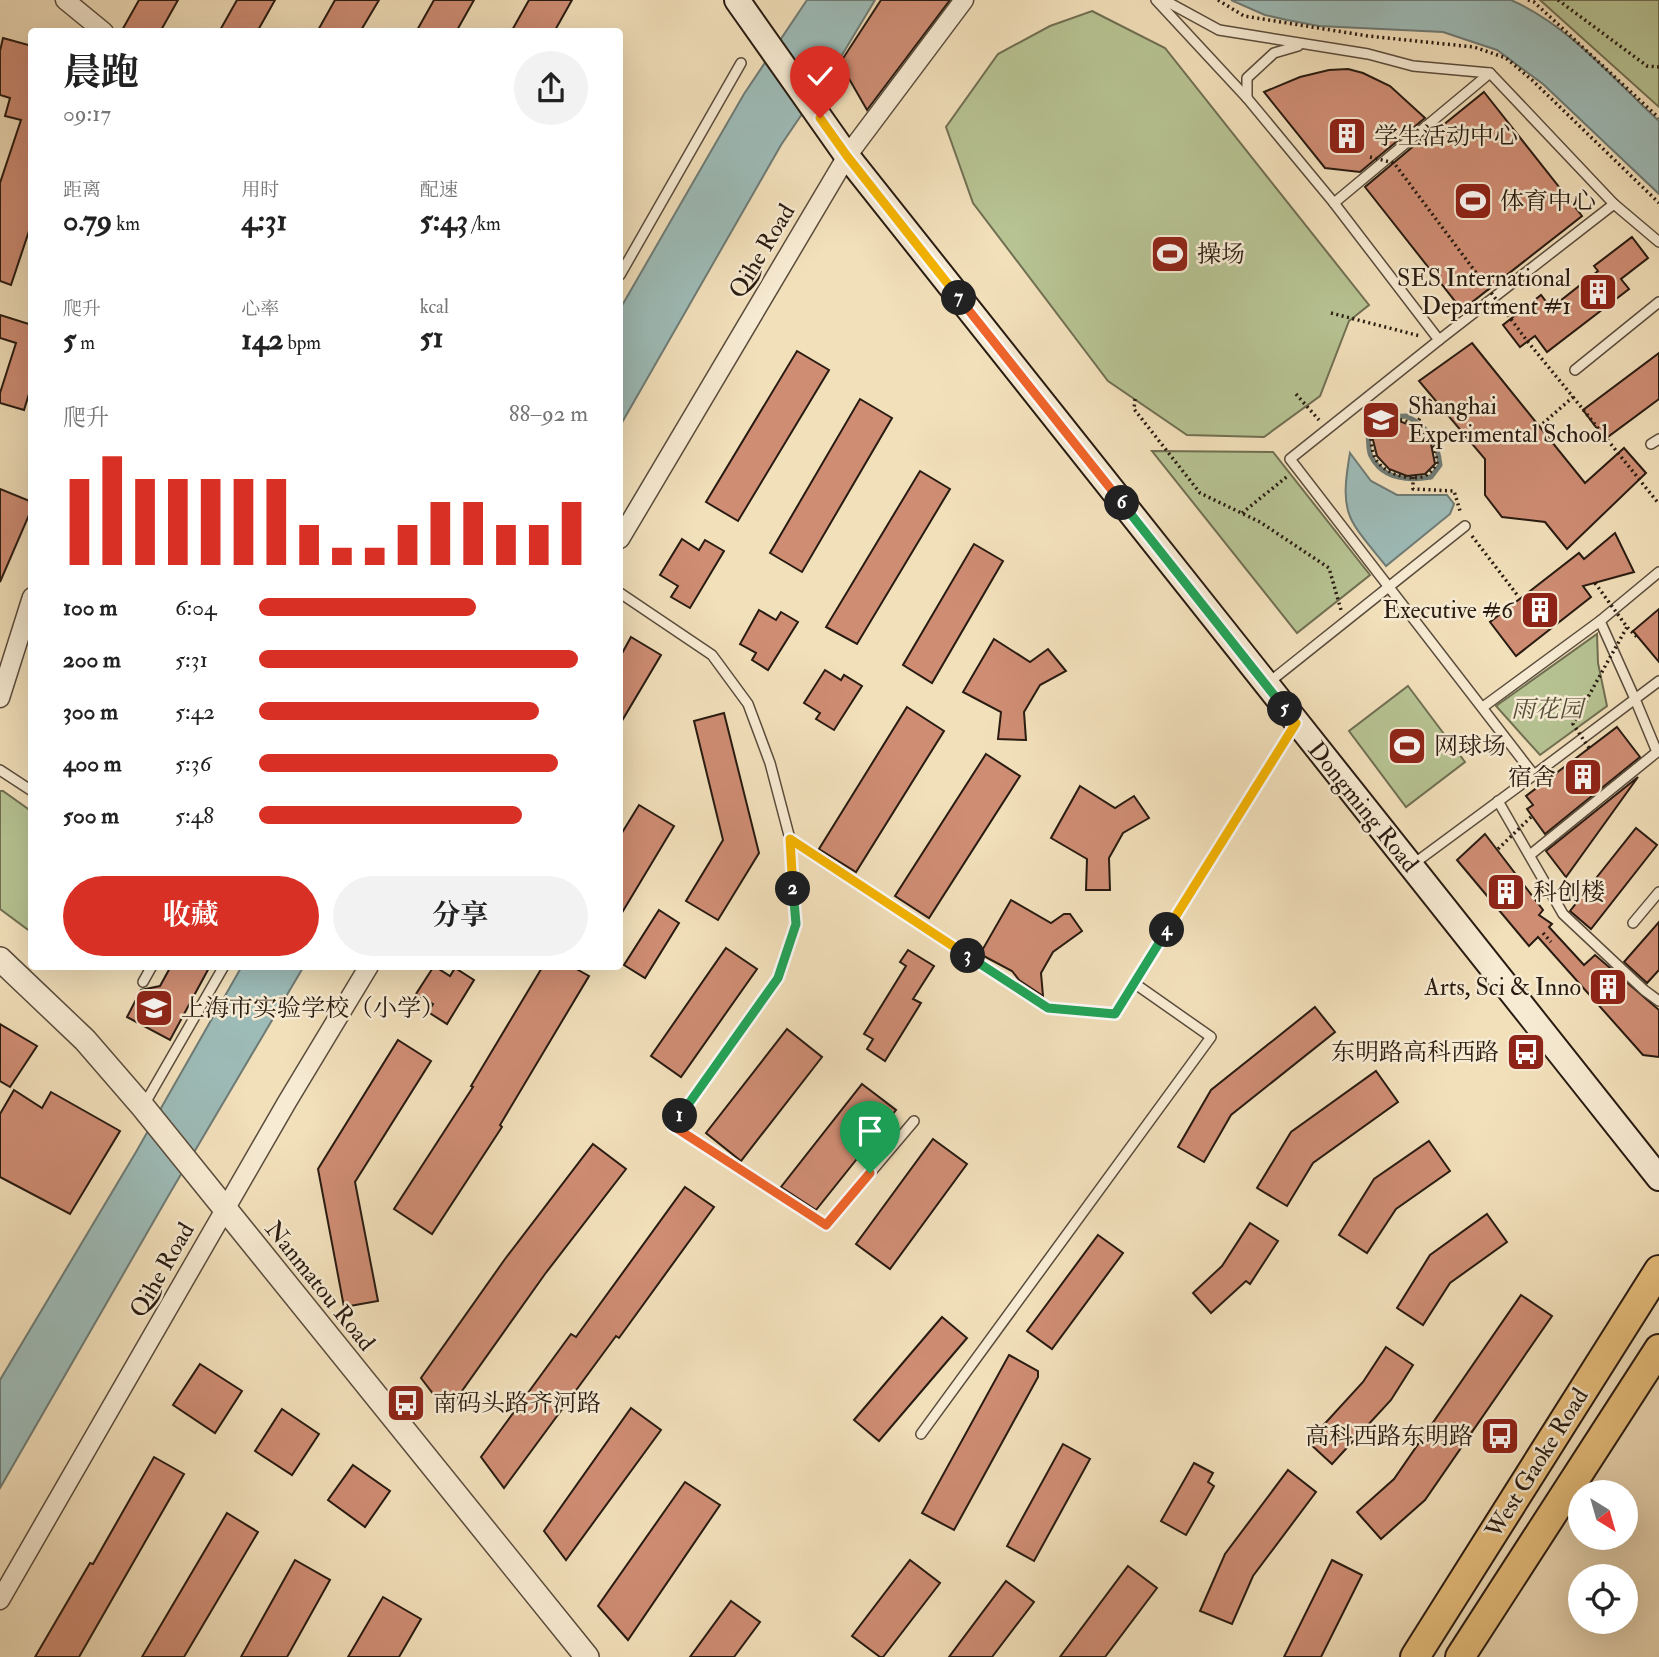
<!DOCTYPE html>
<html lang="zh">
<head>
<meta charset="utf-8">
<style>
  body { margin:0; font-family:"IM FELL Double Pica","Noto Serif SC",serif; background:#f2f2f2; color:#222; height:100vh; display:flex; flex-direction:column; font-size:26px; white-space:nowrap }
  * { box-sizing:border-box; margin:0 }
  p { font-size:23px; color:#767676 }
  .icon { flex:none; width:38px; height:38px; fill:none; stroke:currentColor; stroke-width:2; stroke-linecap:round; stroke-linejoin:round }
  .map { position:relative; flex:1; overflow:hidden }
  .side { position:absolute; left:28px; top:28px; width:595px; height:942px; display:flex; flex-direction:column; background:#fff; border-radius:7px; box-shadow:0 7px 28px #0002 }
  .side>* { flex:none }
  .needle { width:46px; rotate:143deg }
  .controls { position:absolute; left:1568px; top:1480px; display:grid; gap:14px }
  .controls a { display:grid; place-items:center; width:70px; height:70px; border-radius:50%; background:#fff; box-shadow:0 7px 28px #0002; font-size:35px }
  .pin { position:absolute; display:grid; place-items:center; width:60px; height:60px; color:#fff; margin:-72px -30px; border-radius:50% 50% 50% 0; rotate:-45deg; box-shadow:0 0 7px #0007 }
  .pin .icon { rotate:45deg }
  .km { position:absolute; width:35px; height:35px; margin:-18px; border-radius:50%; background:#222; color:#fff; font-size:19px; line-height:35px; text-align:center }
  .round { display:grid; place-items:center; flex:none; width:74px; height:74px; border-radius:37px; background:#f2f2f2 }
  .headline { display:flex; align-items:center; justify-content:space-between; height:119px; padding:0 35px }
  h1 { font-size:38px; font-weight:700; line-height:52px }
  .metrics { display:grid; grid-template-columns:repeat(3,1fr); gap:10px; height:119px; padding:7px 35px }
  .metrics div { display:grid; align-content:center }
  .metrics b { font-size:30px; font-weight:700 }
  .metrics small { font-size:19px; font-weight:400 }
  .metrics p { font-size:19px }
  .chart { height:196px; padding:14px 35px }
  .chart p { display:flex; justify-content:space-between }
  .chart svg { width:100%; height:126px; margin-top:7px; stroke:#d93025; stroke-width:6 }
  .primary-button { display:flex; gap:14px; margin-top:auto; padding:14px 35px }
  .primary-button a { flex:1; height:80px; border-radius:42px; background:#d93025; color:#fff; font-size:28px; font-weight:700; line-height:80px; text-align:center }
  .primary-button a+a { background:#f2f2f2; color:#222 }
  ul { padding:0 35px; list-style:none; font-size:23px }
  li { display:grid; grid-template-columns:112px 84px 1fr; align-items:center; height:52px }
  li i { height:18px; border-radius:9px; background:#d93025 }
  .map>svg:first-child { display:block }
</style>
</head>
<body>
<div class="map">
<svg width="1659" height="1657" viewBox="0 0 1659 1657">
  <rect width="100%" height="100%" fill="#f2e0bb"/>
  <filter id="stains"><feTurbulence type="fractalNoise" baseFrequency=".00286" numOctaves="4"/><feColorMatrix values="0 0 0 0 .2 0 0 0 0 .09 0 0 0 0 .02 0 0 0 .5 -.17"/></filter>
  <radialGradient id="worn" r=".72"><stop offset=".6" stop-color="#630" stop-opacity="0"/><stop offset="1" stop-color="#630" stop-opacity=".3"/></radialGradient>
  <g fill="#b7c393" stroke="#706f52" stroke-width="2">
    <polygon points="1540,0 1659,0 1659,107"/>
    <polygon points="1092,11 1165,48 1369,305 1349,321 1320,396 1264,437 1187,435 1108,381 973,203 946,127 998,54 1050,26"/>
    <polygon points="1152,451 1273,452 1370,575 1297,633"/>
    <polygon points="1597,634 1598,663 1607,706 1540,755 1496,706"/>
    <polygon points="1408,686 1465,762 1406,807 1349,731"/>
    <polygon points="0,791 3,791 31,811 31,932 0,909"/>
  </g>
  <g fill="#9dbbb7" stroke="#6e7b75" stroke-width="2">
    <polygon points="807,0 875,0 842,55 781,145 620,426 620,309 744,94"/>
    <path d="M1231,0H1511C1570,26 1612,78 1659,121V194L1543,84L1497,50L1443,32L1319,26L1287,20L1265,15Z"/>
    <path d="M1350,453L1371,481L1397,495H1447L1454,504L1450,514L1386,566C1348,519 1339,516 1350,453Z"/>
    <polygon points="242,966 304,966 170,1193 0,1488 0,1380 136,1152"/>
  </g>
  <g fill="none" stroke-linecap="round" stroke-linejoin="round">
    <path stroke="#6e7b75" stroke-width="5" d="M1407,416C1429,429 1437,440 1440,465L1431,477C1408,481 1383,480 1371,456C1368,450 1369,441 1368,434L1382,417Z"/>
  </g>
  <g fill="#cf8d74" stroke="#281b11" stroke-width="2">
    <polygon points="139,0 178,0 160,32 121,32"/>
    <polygon points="237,0 275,0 257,32 219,32"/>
    <polygon points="335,0 379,0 360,32 317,32"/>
    <polygon points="434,0 474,0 456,32 416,32"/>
    <polygon points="529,0 572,0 554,32 511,32"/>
    <polygon points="881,0 950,0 867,110 840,63"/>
    <polygon points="3,38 32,46 32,222 11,285 0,281 0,183 21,120 5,116 10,98 0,95 0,51"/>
    <polygon points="1348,69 1363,73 1390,86 1425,118 1360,172 1325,168 1264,92 1300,77 1329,70"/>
    <polygon points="1484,92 1582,216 1462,310 1365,187 1435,128 1437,130"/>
    <polygon points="1632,237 1648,258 1621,279 1629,289 1547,352 1535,336 1520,347 1503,325 1541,295 1551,308 1598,271 1594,266"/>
    <polygon points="0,315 32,325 32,384 24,410 0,403 0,393 16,343 0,338"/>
    <polygon points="1472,343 1585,483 1624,448 1646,473 1567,549 1545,522 1502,517 1485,495 1485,459 1419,381"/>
    <polygon points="797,351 829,370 738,521 706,502"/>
    <polygon points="1659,353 1659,399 1605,439 1583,410"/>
    <polygon points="860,399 892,418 802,572 770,553"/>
    <polygon points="1399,421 1413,426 1431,444 1435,464 1425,474 1407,476 1389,469 1377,456 1372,436 1381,424"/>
    <polygon points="920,471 950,489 857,644 826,627"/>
    <polygon points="0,489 32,502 32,508 0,582"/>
    <polygon points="1615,533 1634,572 1583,586 1591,597 1516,656 1490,622 1579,553 1584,559"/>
    <polygon points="682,539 699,550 705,540 724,551 690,608 671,597 678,586 660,575"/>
    <polygon points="974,544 1003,561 932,683 903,665"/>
    <polygon points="1659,609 1659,662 1633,631"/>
    <polygon points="759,610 776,620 781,612 798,622 768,670 752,660 756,653 740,644"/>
    <polygon points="631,637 661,655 620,724 620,657"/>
    <polygon points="994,639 1030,662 1048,649 1066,671 1040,685 1024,712 1026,740 998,739 1001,712 963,692"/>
    <polygon points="825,670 841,680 844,675 862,686 834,730 816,719 820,713 804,703"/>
    <polygon points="907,707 944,731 856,872 819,849"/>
    <polygon points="724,713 759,853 718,920 686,901 723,840 694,721"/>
    <polygon points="1617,727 1640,757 1545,834 1527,809 1533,805 1526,796"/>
    <polygon points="986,754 1020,776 929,918 895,896"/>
    <polygon points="1638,777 1566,877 1546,851"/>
    <polygon points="1080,786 1115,808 1134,796 1149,818 1123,833 1109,858 1110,890 1086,890 1087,859 1051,838"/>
    <polygon points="639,805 674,826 620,916 620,836"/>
    <polygon points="1636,828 1657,845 1591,929 1570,911"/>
    <polygon points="1485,834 1543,910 1539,915 1552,924 1549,927 1584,965 1595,955 1659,1010 1659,1057 1643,1055 1538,937 1529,946 1457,860"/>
    <polygon points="1011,900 1051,923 1064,914 1070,914 1082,931 1053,952 1041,973 1043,996 1019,980 1012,971 980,954"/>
    <polygon points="659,910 679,923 645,978 624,965"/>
    <polygon points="1659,922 1659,970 1647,983 1624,962"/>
    <polygon points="726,948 757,969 681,1077 651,1056"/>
    <polygon points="908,950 934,966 913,999 921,1003 885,1061 867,1049 873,1039 864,1034 906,966 900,962"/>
    <polygon points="171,966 210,966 170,1040 127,1017 141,990 160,986"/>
    <polygon points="434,966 450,976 455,968 474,980 447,1024 428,1012 433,1004 416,994"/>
    <polygon points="543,966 571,966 589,976 500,1125 502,1127 432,1234 394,1209 473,1087 471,1086"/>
    <polygon points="1315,1007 1335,1032 1231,1115 1204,1162 1178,1147 1211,1090"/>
    <polygon points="0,1024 37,1046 10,1087 0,1081"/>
    <polygon points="787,1029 822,1057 741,1161 706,1133"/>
    <polygon points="398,1040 431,1061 355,1182 378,1301 344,1307 318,1169"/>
    <polygon points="1376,1071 1398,1102 1313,1163 1287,1206 1257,1188 1291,1132"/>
    <polygon points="862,1084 896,1110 816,1210 781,1187"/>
    <polygon points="14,1090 42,1108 51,1092 120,1131 70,1214 0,1177 0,1114"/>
    <polygon points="933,1139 967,1164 890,1269 856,1244"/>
    <polygon points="1429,1141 1450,1171 1396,1209 1367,1253 1339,1235 1374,1179"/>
    <polygon points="593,1144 626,1169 545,1274 447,1412 421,1378 505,1259"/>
    <polygon points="685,1187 714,1207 619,1338 616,1336 504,1488 481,1457 571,1334 576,1337"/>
    <polygon points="1487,1214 1507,1242 1450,1283 1423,1325 1397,1308 1430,1255"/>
    <polygon points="1250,1223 1278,1241 1250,1284 1246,1281 1211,1313 1193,1293 1222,1266"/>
    <polygon points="1098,1235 1123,1253 1052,1349 1027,1331"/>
    <polygon points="1521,1295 1552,1316 1425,1500 1381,1539 1357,1512 1394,1479"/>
    <polygon points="942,1317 967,1338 879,1441 854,1420"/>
    <polygon points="1386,1347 1413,1365 1391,1400 1332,1464 1308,1442 1363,1382"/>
    <polygon points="1009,1355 1038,1371 1038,1377 954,1530 922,1513"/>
    <polygon points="200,1364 242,1391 215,1433 173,1405"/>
    <polygon points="631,1408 661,1430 566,1560 544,1531"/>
    <polygon points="282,1409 319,1434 292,1475 255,1451"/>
    <polygon points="1063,1444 1090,1459 1034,1561 1007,1546"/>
    <polygon points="154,1457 184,1474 79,1657 35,1657 90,1563 93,1564"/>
    <polygon points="1194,1463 1213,1473 1208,1482 1214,1486 1186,1535 1161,1521"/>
    <polygon points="353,1465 390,1491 365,1527 328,1500"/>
    <polygon points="1288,1470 1316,1492 1253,1576 1232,1624 1200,1611 1225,1554"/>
    <polygon points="685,1482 720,1505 628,1640 598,1606"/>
    <polygon points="227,1513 258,1532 184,1657 142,1657"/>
    <polygon points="295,1560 330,1580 287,1657 241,1657"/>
    <polygon points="910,1560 940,1583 883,1657 880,1657 852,1636"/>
    <polygon points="1332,1560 1362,1575 1321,1657 1284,1657"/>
    <polygon points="1128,1566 1157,1588 1105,1657 1060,1657"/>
    <polygon points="1006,1581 1034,1602 992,1657 949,1657"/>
    <polygon points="383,1597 421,1619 399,1657 348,1657"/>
    <polygon points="731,1601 760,1622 734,1657 690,1657"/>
  </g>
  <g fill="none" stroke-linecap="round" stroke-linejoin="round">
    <g stroke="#5a4c3c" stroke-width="12">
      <g id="service">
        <polyline points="1156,0 1247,98 1334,203 1439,340 1290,459 1534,775 1635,699 1600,621 1659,572"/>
        <polyline points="1164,0 1219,30 1368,54 1413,66 1490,73 1614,204 1659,242"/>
        <polyline points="1247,98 1247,78 1274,53 1298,46"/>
        <polyline points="1334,203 1490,73"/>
        <polyline points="620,275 741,63"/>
        <polyline points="1439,340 1614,204"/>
        <polyline points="1575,370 1659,302"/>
        <polyline points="1651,444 1659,439"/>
        <polyline points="620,593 712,655 748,704 770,763 790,839 796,924 778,978 673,1126 826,1225 914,1121"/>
        <polyline points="1267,684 1465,526"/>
        <polyline points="1483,707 1600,621"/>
        <polyline points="0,770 32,791"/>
        <polyline points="1498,801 1563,914 1644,990 1659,1001"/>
        <polyline points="790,839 1048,1008 1115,1014 1295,724"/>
        <polyline points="1530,855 1657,752 1635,699 1659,681"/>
        <polyline points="1412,865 1534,775"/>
        <polyline points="1633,923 1659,892"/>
        <polyline points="143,982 152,966"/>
        <polyline points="144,1105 224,966"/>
        <polyline points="921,1434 1211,1037 1134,983"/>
      </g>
    </g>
    <g stroke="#5a4c3c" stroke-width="21">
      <g id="minor">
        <polyline points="65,0 104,32"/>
        <polyline points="620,539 847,156 964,0"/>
        <polyline points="0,698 32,597"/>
        <polyline points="0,1600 287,1102 369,966"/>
      </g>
    </g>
    <g stroke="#5a4c3c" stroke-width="26">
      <polyline id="tertiary" points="0,959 85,1040 143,1107 587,1657"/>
    </g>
    <g stroke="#281b11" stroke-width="28">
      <polyline id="secondary" points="737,0 847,156 1659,1178"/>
    </g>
    <g stroke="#281b11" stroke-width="32">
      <g id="primary">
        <polyline points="1415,1657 1659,1270"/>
        <polyline points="1460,1657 1659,1349"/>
      </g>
    </g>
    <g stroke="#281b11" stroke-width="3.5" stroke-dasharray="2 3.5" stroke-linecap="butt">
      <polyline points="1218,0 1244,16 1368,36 1474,47 1506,58 1532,80 1659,203"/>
      <polyline points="1528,0 1534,2 1659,118"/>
      <polyline points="1558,0 1647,66 1659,67"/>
      <polyline points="1331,313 1420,336"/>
      <polyline points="1296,394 1319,420"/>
      <polyline points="1573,397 1659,504"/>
      <polyline points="1135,399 1134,409 1200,493 1260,522 1329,568 1341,610"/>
      <path d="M1389,419C1418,418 1435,437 1437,464C1433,469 1430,473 1425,476C1409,482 1383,473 1375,458C1372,451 1371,443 1371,436L1379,424Z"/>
      <polyline points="1416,425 1432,397"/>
      <polyline points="1413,477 1413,489 1454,491 1461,514"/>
      <polyline points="1242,513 1289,475"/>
      <polyline points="1472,536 1518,596"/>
      <polyline points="1543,933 1551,942"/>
    </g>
    <use href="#service" stroke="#f7ebd3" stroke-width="9"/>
    <use href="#minor" stroke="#f7ebd3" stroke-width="18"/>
    <use href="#tertiary" stroke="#f7ebd3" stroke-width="23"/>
    <use href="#secondary" stroke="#f7ebd3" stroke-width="24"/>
    <use href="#primary" stroke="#e9c07e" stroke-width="28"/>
    <g stroke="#281b11" stroke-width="3.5" stroke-dasharray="2 3.5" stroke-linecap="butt">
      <polyline points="1370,157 1394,163 1528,342 1573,397 1540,426"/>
      <polyline points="1595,583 1627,627 1639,639"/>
      <polyline points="1589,748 1573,724 1627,627"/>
      <polyline points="1498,849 1532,816"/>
    </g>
  </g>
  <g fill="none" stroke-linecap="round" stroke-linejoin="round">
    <g stroke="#fff" stroke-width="14">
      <polyline id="split-1" points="680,1116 673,1126 826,1225 870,1173"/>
    </g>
    <g stroke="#fff" stroke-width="14">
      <polyline id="split-2" points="680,1116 778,978 796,924 793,889"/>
    </g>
    <g stroke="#fff" stroke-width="14">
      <polyline id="split-3" points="793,889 790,839 968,956"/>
    </g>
    <g stroke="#fff" stroke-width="14">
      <polyline id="split-4" points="968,956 1048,1008 1115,1014 1167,930"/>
    </g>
    <g stroke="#fff" stroke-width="14">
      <polyline id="split-5" points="1167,930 1296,723 1285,709"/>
    </g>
    <g stroke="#fff" stroke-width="14">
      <polyline id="split-6" points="1122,503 1285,709"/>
    </g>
    <g stroke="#fff" stroke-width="14">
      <polyline id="split-7" points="959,298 1122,503"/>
    </g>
    <g stroke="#fff" stroke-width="14">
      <polyline id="split-8" points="820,118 847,156 959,298"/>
    </g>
    <use href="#split-1" stroke="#f0652b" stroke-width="9"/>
    <use href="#split-2" stroke="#22a559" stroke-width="9"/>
    <use href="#split-3" stroke="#f5b400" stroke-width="9"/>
    <use href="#split-4" stroke="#22a559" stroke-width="9"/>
    <use href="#split-5" stroke="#f5b400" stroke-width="9"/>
    <use href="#split-6" stroke="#22a559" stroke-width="9"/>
    <use href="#split-7" stroke="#f0652b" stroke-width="9"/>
    <use href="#split-8" stroke="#f5b400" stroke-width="9"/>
  </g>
  <defs>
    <g id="building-square" transform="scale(2.0125)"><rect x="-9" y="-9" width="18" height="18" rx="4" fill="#8f2418" stroke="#f7ebd3"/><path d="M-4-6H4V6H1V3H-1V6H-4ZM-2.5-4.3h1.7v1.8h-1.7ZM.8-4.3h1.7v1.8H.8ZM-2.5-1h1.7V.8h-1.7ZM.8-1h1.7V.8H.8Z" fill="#fff"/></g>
    <g id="stadium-square" transform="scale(2.0125)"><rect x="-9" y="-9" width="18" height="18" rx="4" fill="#8f2418" stroke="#f7ebd3"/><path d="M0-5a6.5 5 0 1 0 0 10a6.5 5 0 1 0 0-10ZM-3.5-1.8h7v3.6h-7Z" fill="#fff"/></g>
    <g id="school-square" transform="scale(2.0125)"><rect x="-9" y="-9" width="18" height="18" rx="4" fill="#8f2418" stroke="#f7ebd3"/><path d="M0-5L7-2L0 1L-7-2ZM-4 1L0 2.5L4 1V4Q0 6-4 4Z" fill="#fff"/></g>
    <g id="bus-square" transform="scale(2.0125)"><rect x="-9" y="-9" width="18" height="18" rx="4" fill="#8f2418" stroke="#f7ebd3"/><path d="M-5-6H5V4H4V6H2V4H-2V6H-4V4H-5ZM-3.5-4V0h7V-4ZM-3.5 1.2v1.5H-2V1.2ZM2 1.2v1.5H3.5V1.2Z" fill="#fff"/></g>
  </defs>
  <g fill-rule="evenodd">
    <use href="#building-square" x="1347" y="136"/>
    <use href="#stadium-square" x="1473" y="201"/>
    <use href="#stadium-square" x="1170" y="254"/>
    <use href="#building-square" x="1598" y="292"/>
    <use href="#school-square" x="1381" y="420"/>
    <use href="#building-square" x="1540" y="610"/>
    <use href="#stadium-square" x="1407" y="746"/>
    <use href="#building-square" x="1583" y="777"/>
    <use href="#building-square" x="1506" y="892"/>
    <use href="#building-square" x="1608" y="987"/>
    <use href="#school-square" x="154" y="1008"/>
    <use href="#bus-square" x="1526" y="1052"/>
    <use href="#bus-square" x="406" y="1403"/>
    <use href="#bus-square" x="1500" y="1436"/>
  </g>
  <g text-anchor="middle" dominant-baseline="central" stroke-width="5" stroke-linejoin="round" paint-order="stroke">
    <g font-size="24" fill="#281b11" stroke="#f7ebd3" text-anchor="start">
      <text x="1374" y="136">学生活动中心</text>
      <text x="1500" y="201">体育中心</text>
      <text x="1197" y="254">操场</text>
      <text x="1571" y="278" text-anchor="end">SES International<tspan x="1571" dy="28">Department #1</tspan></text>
      <text x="1408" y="406">Shanghai<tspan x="1408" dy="28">Experimental School</tspan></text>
      <text x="1513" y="610" text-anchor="end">Executive #6</text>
      <text x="1434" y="746">网球场</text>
      <text x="1556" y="777" text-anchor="end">宿舍</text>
      <text x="1533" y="892">科创楼</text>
      <text x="1581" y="987" text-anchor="end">Arts, Sci &amp; Inno</text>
      <text x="181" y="1008">上海市实验学校（小学）</text>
      <text x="1499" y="1052" text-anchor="end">东明路高科西路</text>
      <text x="433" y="1403">南码头路齐河路</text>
      <text x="1473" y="1436" text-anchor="end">高科西路东明路</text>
    </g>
    <g font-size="24" fill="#281b11" stroke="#f7ebd3">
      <text transform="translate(762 251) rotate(-59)">Qihe Road</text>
      <text transform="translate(1363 807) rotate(51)">Dongming Road</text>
      <text transform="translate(162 1270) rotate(-60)">Qihe Road</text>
      <text transform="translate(320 1286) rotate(51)">Nanmatou Road</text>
      <text transform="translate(1537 1463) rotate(-58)">West Gaoke Road</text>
    </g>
    <g font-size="24" font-style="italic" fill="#534d38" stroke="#f7ebd3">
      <text x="1547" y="709">雨花园</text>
    </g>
  </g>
  <rect width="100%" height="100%" filter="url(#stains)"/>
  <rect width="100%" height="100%" fill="url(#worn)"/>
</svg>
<div class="controls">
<a><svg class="needle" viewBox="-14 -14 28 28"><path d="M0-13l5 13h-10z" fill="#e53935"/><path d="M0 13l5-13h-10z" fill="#767676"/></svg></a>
<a><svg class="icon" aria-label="locate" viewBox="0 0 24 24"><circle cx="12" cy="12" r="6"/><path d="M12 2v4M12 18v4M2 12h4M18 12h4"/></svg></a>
</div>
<div class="pin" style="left:870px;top:1173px;background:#1e9e55"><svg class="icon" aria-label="arrive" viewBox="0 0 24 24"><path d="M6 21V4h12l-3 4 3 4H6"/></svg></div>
<div class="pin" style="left:820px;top:118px;background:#d93025"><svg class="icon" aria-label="check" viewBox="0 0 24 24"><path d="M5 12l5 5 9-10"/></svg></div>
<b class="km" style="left:680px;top:1116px">1</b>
<b class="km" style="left:793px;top:889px">2</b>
<b class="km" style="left:968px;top:956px">3</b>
<b class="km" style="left:1167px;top:930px">4</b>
<b class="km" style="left:1285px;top:709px">5</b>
<b class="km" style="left:1122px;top:503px">6</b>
<b class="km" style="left:959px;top:298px">7</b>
<section class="side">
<div class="headline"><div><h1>晨跑</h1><p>09:17</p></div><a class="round"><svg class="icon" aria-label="share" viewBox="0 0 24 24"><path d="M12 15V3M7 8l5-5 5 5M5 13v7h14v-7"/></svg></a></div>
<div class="metrics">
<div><p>距离</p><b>0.79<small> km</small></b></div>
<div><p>用时</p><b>4:31</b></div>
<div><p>配速</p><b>5:43<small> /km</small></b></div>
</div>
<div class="metrics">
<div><p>爬升</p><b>5<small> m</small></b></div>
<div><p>心率</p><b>142<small> bpm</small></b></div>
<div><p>kcal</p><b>51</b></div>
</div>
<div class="chart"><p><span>爬升</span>88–92 m</p>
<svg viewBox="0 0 160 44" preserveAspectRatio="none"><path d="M5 44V14M15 44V6M25 44V14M35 44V14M45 44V14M55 44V14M65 44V14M75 44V30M85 44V38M95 44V38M105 44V30M115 44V22M125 44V22M135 44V30M145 44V30M155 44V22"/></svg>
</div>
<ul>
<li><b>100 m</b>6:04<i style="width:66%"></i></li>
<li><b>200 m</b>5:31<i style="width:97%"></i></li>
<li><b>300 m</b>5:42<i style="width:85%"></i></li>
<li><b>400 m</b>5:36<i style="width:91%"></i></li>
<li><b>500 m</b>5:48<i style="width:80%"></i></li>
</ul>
<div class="primary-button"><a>收藏</a><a>分享</a></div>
</section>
</div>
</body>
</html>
